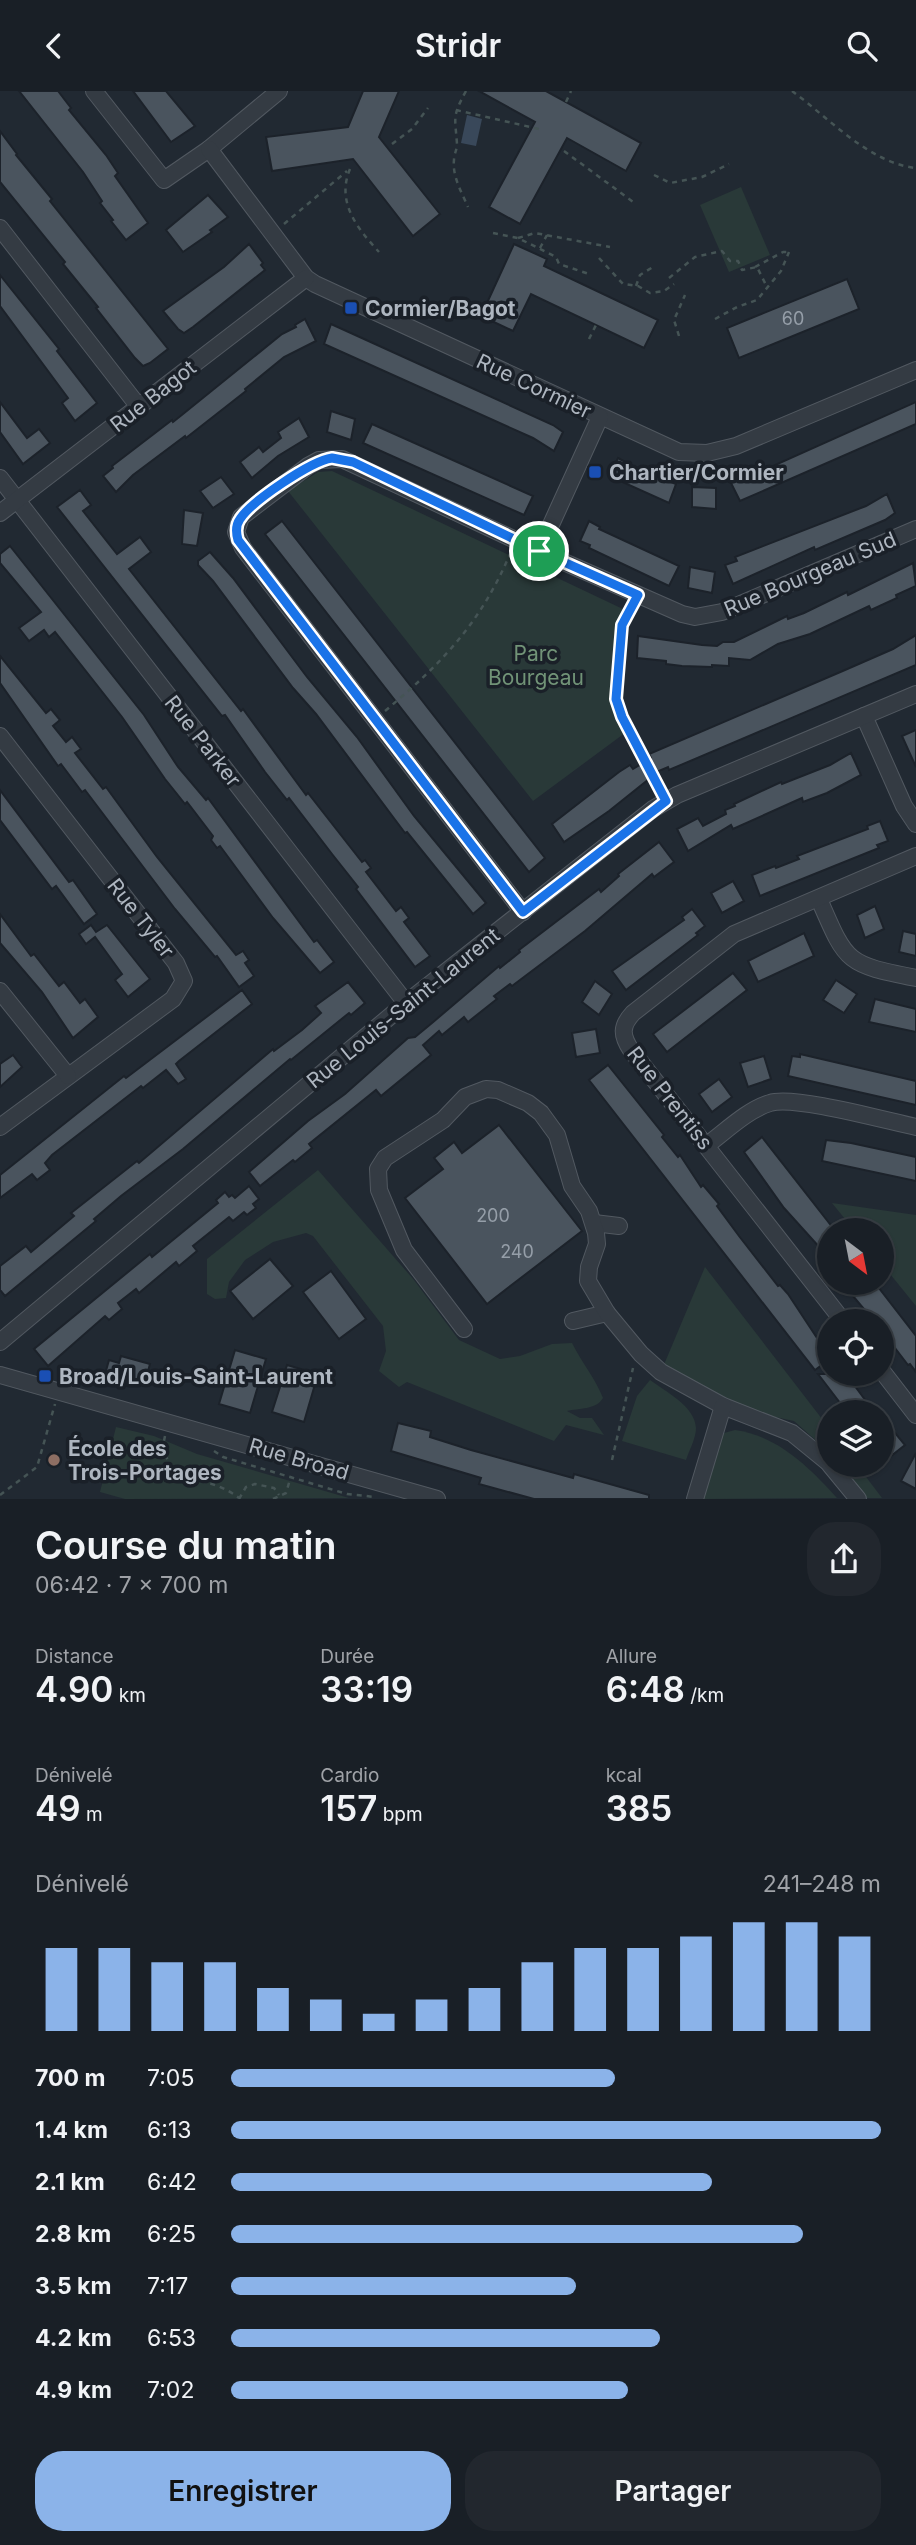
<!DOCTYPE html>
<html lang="fr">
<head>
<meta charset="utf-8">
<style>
  body { margin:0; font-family:Inter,sans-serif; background:#22272e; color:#f1f3f6; height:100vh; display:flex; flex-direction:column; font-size:26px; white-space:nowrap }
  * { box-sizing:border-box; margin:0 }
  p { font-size:23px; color:#9fa2a7 }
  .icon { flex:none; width:38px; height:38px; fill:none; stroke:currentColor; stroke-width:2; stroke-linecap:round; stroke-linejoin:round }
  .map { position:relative; height:1408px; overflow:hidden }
  .panel { display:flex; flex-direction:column; background:#191f26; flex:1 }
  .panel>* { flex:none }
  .needle { width:46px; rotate:148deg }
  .tools { position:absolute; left:817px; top:1127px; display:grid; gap:14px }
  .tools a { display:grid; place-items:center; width:77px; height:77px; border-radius:50%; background:#191f26; box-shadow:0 2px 5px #0004,0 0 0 2px #373d43; font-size:35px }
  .pin { position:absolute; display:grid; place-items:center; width:60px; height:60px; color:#fff; margin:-30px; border:4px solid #fff; border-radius:50%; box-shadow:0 2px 7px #0007 }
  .round { display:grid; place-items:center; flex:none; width:74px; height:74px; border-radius:28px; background:#22272e }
  .head { display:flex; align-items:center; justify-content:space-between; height:119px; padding:0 35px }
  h1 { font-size:38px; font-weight:600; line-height:52px }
  .stats { display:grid; grid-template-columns:repeat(3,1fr); gap:10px; height:119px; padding:7px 35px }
  .stats div { display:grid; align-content:center }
  .stats b { font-size:35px; font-weight:600 }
  .stats small { font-size:19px; font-weight:400 }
  .stats p { font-size:19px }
  .chart { height:196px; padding:14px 35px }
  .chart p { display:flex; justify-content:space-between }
  .chart svg { width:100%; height:126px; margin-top:7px; stroke:#8bb3e9; stroke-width:6 }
  .primary-button { display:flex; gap:14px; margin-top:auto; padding:14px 35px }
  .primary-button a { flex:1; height:80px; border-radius:28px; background:#8bb3e9; color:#111; font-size:28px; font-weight:600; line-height:80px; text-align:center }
  .primary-button a+a { background:#22272e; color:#f1f3f6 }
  ul { padding:0 35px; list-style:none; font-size:23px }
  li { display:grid; grid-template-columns:112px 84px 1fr; align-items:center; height:52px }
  li i { height:18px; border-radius:9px; background:#8bb3e9 }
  header { display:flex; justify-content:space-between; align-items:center; height:91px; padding:0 35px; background:#191f26; font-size:32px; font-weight:600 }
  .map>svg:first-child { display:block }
</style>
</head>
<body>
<header><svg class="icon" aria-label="back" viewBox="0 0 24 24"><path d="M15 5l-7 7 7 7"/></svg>Stridr<svg class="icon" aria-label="search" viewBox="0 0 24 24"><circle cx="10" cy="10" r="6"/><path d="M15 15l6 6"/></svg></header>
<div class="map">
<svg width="916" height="1408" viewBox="0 0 916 1408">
  <rect width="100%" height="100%" fill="#212932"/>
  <g fill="#293938">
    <polygon points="741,96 770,164 729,181 700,114"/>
    <polygon points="332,380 625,519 623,618 629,639 533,710 288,400 318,381"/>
    <path d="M318,1079L414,1189L459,1249L500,1268L520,1265L552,1253L572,1252C582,1272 595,1287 603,1307C596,1319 579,1317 567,1320L580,1327H592L604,1344L566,1334L554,1350L407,1291L399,1296L379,1280L386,1260L383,1235L313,1145L306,1142L273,1151L245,1169L229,1191L226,1207L215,1208L207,1203V1168Z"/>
    <polygon points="832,1112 916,1124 916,1215 882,1173 882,1139 854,1139"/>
    <polygon points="705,1176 829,1337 829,1361 794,1330 751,1321 663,1276"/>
    <path d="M650,1289C666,1301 695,1315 696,1337C696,1347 689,1360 686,1369L622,1350L637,1305Z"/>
    <polygon points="116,1336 154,1345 197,1363 349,1407 125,1408 100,1401"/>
    <path d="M735,1339C778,1345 809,1376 837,1407L702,1408L715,1349L724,1342Z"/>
    <polygon points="841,1374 857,1374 882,1407 866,1407"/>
  </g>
  <polygon fill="#39485a" points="467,24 482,28 476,55 461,52"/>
  <g fill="#4a545e" stroke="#1c222a" stroke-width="2">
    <polygon points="19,0 58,0 71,17 69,19 106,64 118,82 115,85 148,132 126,149 111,130 113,129 100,112 102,110 83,81"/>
    <polygon points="133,0 166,0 195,35 171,51"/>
    <polygon points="363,0 399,0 379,46 440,123 413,145 353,68 272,80 266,46 348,36"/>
    <polygon points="479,0 546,0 641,52 626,80 567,47 520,133 489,116 535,31"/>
    <polygon points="0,40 17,63 16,64 52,108 50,110 168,258 150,272 143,275 135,267 96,217 98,216 63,173 65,171 0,91"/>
    <polygon points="208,104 228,126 210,139 212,141 183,161 166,139"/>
    <polygon points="249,153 263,172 261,174 265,179 193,236 184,242 178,238 163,220 224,176"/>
    <polygon points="514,153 547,168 544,175 658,229 644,257 531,203 513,240 481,225"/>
    <polygon points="0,184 59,258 57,260 97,312 75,330 62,312 68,307 0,215"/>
    <polygon points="847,188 859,218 739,267 727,237"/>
    <polygon points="305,228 316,250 284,266 245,298 246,300 186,347 185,345 133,384 116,401 103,385 113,377 112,375 172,329 173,331 183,323 282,243 296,236 295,234"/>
    <polygon points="331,233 553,334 563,341 554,360 533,347 324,253"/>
    <polygon points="0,311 27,347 39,338 50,352 23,373 0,341"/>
    <polygon points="916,311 916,333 740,410 731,392 742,387 741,385 754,380 755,383"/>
    <polygon points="331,320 355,328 351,349 327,341"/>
    <polygon points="299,327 309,346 278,365 252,387 240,371 259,356 263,361 281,347 278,341"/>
    <polygon points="372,333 533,405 524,424 363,352"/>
    <polygon points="618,367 640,379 676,393 669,412 609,385"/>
    <polygon points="221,386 234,403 213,417 200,400"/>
    <polygon points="692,396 716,397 716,418 692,416"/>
    <polygon points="80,399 91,414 83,420 117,463 140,446 151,461 129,478 241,620 243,618 306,704 308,702 362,771 365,769 371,777 366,781 396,820 401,816 409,827 404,831 430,865 415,876 356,798 358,796 332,763 289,707 287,709 265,681 225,624 222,625 57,416"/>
    <polygon points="887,403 895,422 885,429 815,459 814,456 733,493 725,474 737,470 735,466 866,415"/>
    <polygon points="184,419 203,422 197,455 182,453"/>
    <polygon points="282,430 545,767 529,781 265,443"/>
    <polygon points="589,430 600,436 599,438 679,475 669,495 589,457 590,454 580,450"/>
    <polygon points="10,455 144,624 178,676 206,709 208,707 314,851 317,849 334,871 320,882 273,827 220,755 217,757 211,749 213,745 187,711 185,713 165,688 122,626 55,541 49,546 44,539 29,550 19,537 41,521 0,472 0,463"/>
    <polygon points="210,461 233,487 307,586 357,646 414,725 486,812 473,823 407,741 405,742 316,623 293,597 213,490 198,474 198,470"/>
    <polygon points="913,472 916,495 896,504 897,507 871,519 869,515 810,543 778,553 750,569 729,567 729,575 712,574 712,576 682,575 666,573 666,570 637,567 638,545 702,554 717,555 723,551 734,551 787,525 788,528 804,522 847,501 848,504"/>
    <polygon points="690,476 715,481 712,502 688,497"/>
    <polygon points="916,544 916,574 669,679 668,676 647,685 649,688 609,720 564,751 552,733 619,681 630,674 633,678 651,667 649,663 845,579 893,558"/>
    <polygon points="0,565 46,622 51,618 60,629 53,635 66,651 72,646 81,658 75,662 103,698 106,696 157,766 236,864 243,860 249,869 245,872 254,885 239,896 217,865 215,866 175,818 85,699 82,701 61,673 58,675 0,592"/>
    <polygon points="916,639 916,676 902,645"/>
    <polygon points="851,662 861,684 827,702 803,711 802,707 733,738 731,734 688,760 677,738 698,727 703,735 726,723 725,719 735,715 734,713 781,691 782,693 830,674"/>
    <polygon points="0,699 69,791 73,789 97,823 84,833 56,795 52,798 0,729"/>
    <polygon points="880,730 888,750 877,754 879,757 760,805 752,784 775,775 776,777 799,768 797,765 868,738 867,735"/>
    <polygon points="659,751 674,771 654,786 652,783 585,840 512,895 510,893 494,905 497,908 468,931 464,926 442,944 439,940 423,954 431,964 381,1005 376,999 309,1053 312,1057 295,1071 293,1069 260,1095 249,1081 308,1030 345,1003 408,947 415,946 432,932 499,875 500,877 520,861 519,859 599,798 601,801 619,785 618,783"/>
    <polygon points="733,790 744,810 722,822 711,802"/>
    <polygon points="875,815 884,838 865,847 857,824"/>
    <polygon points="692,818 705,835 696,842 698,844 626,899 612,880 684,829 682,826"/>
    <polygon points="0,823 31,865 34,863 59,895 64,891 80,912 85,908 98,926 73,947 42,901 0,852"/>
    <polygon points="91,834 96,841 107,834 150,888 128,906 115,889 122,883 95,846 86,853 79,843"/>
    <polygon points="903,840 916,843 916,865 899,861"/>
    <polygon points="804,842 814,865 758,891 748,870"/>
    <polygon points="733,882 747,899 667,961 653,943"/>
    <polygon points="836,889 857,903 844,922 823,909"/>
    <polygon points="595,890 612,903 599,924 582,911"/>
    <polygon points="348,891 365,912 351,924 349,922 291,969 290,968 183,1058 121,1105 94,1128 96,1130 5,1205 0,1199 0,1175 26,1155 31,1161 74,1125 71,1122 137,1070 139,1072 273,958 274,960 302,939 321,922 315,915"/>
    <polygon points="242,899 252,913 179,970 176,973 186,988 178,993 166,979 143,997 141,995 52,1064 45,1072 50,1079 37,1089 32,1083 0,1107 0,1084 124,985 126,987"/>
    <polygon points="875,908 916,918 916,941 869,931"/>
    <polygon points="596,938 600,962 576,966 572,942"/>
    <polygon points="800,963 916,990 916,1014 788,985 792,965 800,966"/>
    <polygon points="13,964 22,976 0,996 0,973"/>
    <polygon points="764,965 771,988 748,996 740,972"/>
    <polygon points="608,974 664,1044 662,1046 678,1066 680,1064 701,1096 703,1094 719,1113 717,1115 739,1145 778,1195 780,1194 788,1203 817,1247 819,1245 830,1259 830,1268 815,1279 589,989"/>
    <polygon points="719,988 732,1006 712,1021 699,1003"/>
    <polygon points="499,1034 582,1140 487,1213 405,1107 443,1078 434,1067 454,1051 462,1062"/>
    <polygon points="762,1046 833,1137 830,1139 830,1168 784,1117 744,1061"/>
    <polygon points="826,1049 851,1052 916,1066 916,1090 822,1070"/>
    <polygon points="249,1095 259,1108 253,1113 256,1117 247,1124 244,1121 233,1130 229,1126 193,1155 197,1160 179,1175 176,1171 139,1202 136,1198 118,1212 122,1218 109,1229 105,1225 48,1275 34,1258 150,1163 152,1166 218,1112 216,1109 225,1101 229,1106 232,1104 235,1107"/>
    <polygon points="270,1168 293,1195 253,1228 230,1200"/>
    <polygon points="331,1180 366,1228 339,1248 303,1201"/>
    <polygon points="842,1192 875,1192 916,1245 916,1281 910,1273 908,1274 882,1240 882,1230 874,1230"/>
    <polygon points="235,1259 266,1268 250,1322 219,1313"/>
    <polygon points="121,1265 150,1273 145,1291 124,1285 122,1292 104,1287 109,1269 119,1272"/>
    <polygon points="287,1274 318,1283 304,1331 272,1321"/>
    <polygon points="818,1283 846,1283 874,1321 847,1321"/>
    <polygon points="398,1332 431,1340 430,1346 471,1359 573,1387 574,1383 649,1404 649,1408 534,1408 479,1393 481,1387 391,1360"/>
    <polygon points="887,1337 891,1337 905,1354 886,1369 882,1364 882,1341"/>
    <polygon points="916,1362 916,1398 901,1390"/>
  </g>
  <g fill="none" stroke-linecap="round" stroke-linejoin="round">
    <g stroke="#525961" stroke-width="18">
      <g id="minor">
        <polyline points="94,0 164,89 209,58 279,0"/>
        <polyline points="209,58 306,187 315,193 679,361 707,362 736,355 916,279"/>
        <polyline points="0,137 139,316"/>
        <polyline points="0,387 406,912"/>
        <polyline points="0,422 306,187"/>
        <polyline points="539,460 600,326"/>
        <polyline points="864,625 904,715 916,733"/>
        <polyline points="0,645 176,872 184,890 173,908 0,1036"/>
        <path d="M819,808C847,873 846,873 916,887"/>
        <polyline points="523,821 243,457 236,441 241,426 308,375 319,369 342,368 539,460 682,523 695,526 722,521 916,438"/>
        <polyline points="0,900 68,985"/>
        <path d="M707,1054C726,1040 747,1019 770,1012C794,1004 887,1030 916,1036"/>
        <polyline points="594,1132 619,1135"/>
        <polyline points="573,1230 607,1222"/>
        <path d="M843,1230L631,959C621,944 621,935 633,922L734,843L916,765"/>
        <polyline points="464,1238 404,1159 379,1099 378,1078 385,1067 443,1029 465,1006 486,998 498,999 528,1012 541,1022 557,1044 572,1095 589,1120 596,1142 597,1153 589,1176 588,1190 607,1222 641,1263 661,1281 723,1315 792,1342 830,1373"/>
        <polyline points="0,1251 406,912 653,718 677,704 916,603"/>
        <polyline points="882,1280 916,1324"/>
        <polyline points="0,1284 437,1408"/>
        <polyline points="830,1374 858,1408"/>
        <polyline points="695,1408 723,1315"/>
      </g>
    </g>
    <g stroke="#455455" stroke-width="2.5" stroke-dasharray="5 5" stroke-linecap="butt">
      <path d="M466,0C452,26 455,25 457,53C457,59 454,63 454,69C452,85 462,102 468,116"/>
      <path d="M792,0C829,27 869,72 916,77"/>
      <polyline points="566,11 571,0"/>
      <polyline points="456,19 539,38"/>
      <polyline points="392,53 412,38 428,17"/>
      <polyline points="564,60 636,113"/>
      <path d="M350,78C336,111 357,137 379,161"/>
      <polyline points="654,84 670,92 702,86 729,73"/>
      <polyline points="284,133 347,80"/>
      <polyline points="493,142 518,147 556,166 559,173 589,183"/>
      <polyline points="518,147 535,142 610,156"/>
      <polyline points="540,157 547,144"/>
      <polyline points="599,167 623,193 638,195 650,202 664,200 674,193"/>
      <polyline points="755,176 783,161 789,161"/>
      <polyline points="669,187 695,166 722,160 730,170 738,170 742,179 757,176 767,196"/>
      <polyline points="636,195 640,184 653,176"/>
      <polyline points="715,228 737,216 757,209 781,180 789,161"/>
      <polyline points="679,245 674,229 685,204"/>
      <polyline points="589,248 596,234"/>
      <polyline points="632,514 622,534 616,608 622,626 659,698"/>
      <path d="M385,620C442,572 480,533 510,463"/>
      <polyline points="821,1179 830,1172"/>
      <path d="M165,1345L162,1359L172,1376L169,1390C195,1387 218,1391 239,1407"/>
      <polyline points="214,1360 223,1366 347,1403 375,1406"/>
      <polyline points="612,1369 633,1277"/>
      <polyline points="0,1404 37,1376 55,1313"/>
      <polyline points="239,1408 246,1396 255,1393 274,1397 279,1404"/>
      <polyline points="273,1408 286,1402 291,1385"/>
    </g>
    <use href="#minor" stroke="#343b43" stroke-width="16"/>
  </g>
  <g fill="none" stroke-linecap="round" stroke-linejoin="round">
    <g stroke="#fff" stroke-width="14">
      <path id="route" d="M332,367L353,371L539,460L638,504L622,534L616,608L622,626L666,710L523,821L238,449C236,442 235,435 240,428C252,410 311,370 332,367Z"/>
    </g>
    <use href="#route" stroke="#1a73e8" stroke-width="9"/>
  </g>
  <g fill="#1a4fb4" stroke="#1a2028" stroke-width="2.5">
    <rect x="344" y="210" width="14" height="14" rx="3.5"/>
    <rect x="588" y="374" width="14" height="14" rx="3.5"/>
    <rect x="38" y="1278" width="14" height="14" rx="3.5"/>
  </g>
  <circle fill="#8d6e63" stroke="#1a2028" stroke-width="2.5" cx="54" cy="1369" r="7"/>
  <g text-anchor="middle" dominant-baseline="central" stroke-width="7" stroke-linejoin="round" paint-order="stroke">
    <g font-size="18" fill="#959ea8">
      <text x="793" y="227">60</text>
      <text x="493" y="1124">200</text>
      <text x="517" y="1160">240</text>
    </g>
    <g font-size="21" font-weight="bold" fill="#aeb6c0" stroke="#1a2028" text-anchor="start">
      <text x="365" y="217">Cormier/Bagot</text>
      <text x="609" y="381">Chartier/Cormier</text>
      <text x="59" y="1285">Broad/Louis-Saint-Laurent</text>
      <text x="68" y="1357">École des<tspan x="68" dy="24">Trois-Portages</tspan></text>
    </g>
    <g font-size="21" fill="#aeb6c0" stroke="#1a2028">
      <text transform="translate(534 295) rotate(25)">Rue Cormier</text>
      <text transform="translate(153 305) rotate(-38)">Rue Bagot</text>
      <text transform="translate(810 483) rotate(-23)">Rue Bourgeau Sud</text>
      <text transform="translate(203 650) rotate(52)">Rue Parker</text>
      <text transform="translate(141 827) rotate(52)">Rue Tyler</text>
      <text transform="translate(403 917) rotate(-39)">Rue Louis-Saint-Laurent</text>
      <text transform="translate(670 1007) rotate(52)">Rue Prentiss</text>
      <text transform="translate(299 1368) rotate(16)">Rue Broad</text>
    </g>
    <g font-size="21" fill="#719377" stroke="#1a2028">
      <text x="536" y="562">Parc<tspan x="536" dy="24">Bourgeau</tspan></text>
    </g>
  </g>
</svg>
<div class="tools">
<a><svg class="needle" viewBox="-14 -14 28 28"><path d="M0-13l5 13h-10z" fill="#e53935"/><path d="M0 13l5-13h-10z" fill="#9fa2a7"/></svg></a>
<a><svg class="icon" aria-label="locate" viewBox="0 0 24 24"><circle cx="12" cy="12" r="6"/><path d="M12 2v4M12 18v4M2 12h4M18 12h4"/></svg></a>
<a><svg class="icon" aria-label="layers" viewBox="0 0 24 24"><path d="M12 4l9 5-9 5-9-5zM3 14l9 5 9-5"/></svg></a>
</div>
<div class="pin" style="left:539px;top:460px;background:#1e9e55"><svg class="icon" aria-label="arrive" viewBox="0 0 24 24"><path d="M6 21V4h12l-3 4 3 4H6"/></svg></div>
</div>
<section class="panel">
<div class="head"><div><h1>Course du matin</h1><p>06:42 · 7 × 700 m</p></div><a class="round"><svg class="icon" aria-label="share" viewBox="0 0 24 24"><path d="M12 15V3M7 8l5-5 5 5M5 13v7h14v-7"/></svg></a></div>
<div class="stats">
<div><p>Distance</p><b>4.90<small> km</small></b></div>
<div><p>Durée</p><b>33:19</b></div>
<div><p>Allure</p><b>6:48<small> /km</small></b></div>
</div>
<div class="stats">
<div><p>Dénivelé</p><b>49<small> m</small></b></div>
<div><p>Cardio</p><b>157<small> bpm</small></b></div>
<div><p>kcal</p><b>385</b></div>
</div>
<div class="chart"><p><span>Dénivelé</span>241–248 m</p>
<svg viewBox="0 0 160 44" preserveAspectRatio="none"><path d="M5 44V15M15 44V15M25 44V20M35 44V20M45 44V29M55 44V33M65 44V38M75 44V33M85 44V29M95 44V20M105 44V15M115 44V15M125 44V11M135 44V6M145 44V6M155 44V11"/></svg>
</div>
<ul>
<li><b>700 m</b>7:05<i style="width:59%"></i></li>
<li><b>1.4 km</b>6:13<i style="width:100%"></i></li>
<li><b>2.1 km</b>6:42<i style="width:74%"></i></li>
<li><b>2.8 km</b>6:25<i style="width:88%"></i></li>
<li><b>3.5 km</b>7:17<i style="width:53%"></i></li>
<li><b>4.2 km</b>6:53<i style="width:66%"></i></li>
<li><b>4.9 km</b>7:02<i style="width:61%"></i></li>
</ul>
<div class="primary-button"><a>Enregistrer</a><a>Partager</a></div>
</section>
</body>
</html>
